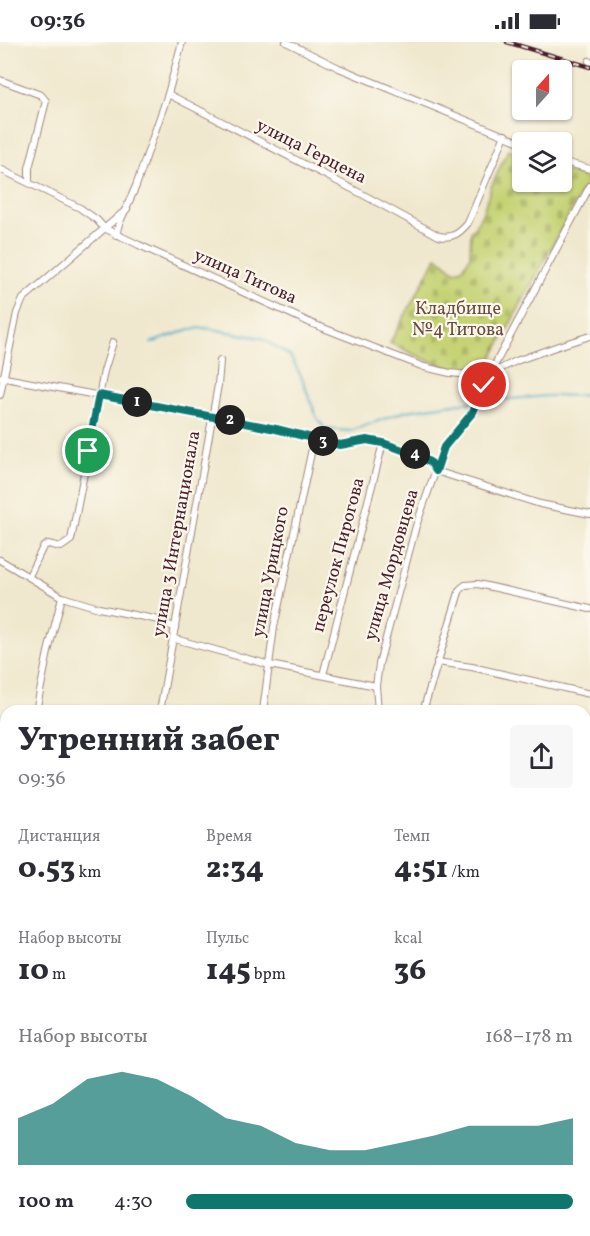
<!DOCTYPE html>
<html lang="ru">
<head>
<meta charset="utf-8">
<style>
  body { margin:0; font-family:Vollkorn,serif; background:#f7f7f7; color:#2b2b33; height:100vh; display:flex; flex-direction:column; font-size:22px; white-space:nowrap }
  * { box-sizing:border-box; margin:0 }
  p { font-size:20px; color:#7c7c81 }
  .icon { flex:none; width:33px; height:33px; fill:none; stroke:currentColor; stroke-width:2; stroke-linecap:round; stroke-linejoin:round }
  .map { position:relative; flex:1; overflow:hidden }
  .side { position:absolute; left:0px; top:663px; width:591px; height:531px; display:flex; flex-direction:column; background:#fff; border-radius:18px 18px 0 0; box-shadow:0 2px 4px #0004 }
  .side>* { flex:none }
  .needle { width:39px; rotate:21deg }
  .buttons { position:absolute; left:512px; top:18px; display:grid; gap:12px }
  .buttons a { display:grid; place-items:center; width:60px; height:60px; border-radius:6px; background:#fff; box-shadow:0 2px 4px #0004; font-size:30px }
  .pin { position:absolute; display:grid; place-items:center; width:51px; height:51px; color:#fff; margin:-26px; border:3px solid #fff; border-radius:50%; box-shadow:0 2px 6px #0007 }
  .km { position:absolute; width:30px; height:30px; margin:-15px; border-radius:50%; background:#222; color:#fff; font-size:16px; line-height:30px; text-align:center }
  .round { display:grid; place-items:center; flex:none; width:63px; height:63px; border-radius:6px; background:#f7f7f7 }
  .headline { display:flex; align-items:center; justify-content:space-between; height:102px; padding:0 18px }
  h1 { font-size:33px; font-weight:800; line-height:45px }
  .figures { display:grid; grid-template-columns:repeat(3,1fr); gap:9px; height:102px; padding:6px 18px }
  .figures div { display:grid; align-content:center }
  .figures b { font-size:30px; font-weight:800 }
  .figures small { font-size:16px; font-weight:400 }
  .figures p { font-size:16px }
  .chart { height:168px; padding:12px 18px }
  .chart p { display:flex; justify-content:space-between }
  .chart svg { width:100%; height:108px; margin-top:6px; fill:#0f766e; opacity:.7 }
  ul { padding:0 18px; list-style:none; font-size:20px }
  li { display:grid; grid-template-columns:96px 72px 1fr; align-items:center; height:45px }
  li i { height:15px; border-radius:8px; background:#0f766e }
  .status { display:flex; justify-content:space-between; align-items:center; height:42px; padding:0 30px; background:#fff; direction:ltr }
  .status svg { height:16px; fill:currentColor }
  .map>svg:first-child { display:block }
</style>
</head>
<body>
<div class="status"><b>09:36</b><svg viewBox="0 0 49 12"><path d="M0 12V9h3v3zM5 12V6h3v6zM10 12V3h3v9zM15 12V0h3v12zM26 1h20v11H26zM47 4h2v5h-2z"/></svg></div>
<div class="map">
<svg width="590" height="1194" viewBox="0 0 590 1194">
  <defs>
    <pattern id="cemetery-stones" width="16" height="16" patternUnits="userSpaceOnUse" patternTransform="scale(1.5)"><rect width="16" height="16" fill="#c6d374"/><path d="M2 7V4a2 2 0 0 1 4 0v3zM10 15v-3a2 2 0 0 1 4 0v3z" fill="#acb565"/></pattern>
  </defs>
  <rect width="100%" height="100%" fill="#fbf7ec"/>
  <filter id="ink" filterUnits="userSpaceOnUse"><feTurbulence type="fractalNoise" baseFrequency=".0167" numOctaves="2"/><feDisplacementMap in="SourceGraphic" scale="12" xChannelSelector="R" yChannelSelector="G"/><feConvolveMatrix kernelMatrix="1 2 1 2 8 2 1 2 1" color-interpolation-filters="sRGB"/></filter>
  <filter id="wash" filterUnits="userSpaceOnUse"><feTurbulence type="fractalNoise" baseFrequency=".008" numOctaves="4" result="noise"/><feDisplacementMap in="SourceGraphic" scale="24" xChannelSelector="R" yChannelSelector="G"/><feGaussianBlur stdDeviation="1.35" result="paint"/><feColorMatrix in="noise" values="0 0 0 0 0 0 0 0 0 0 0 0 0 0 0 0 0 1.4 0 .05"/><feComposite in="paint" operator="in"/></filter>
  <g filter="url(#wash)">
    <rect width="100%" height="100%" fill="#f0e8ce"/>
    <g fill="url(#cemetery-stones)" stroke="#887950" stroke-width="1.5">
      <path d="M508,108L522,113V140H561V127L588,137L487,325C451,335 422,315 390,301L437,215L455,230L462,227L470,215L471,190L482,173L491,145Z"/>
      <polygon points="0,922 6,926 6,1126 0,1121"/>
    </g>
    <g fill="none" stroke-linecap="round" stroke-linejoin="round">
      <polyline stroke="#47a9c6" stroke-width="2" points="151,301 190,287 206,286 262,296 290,314 301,334 317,376 325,387 350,389 406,369 461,361 548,354 590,353"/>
    </g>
  </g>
  <g filter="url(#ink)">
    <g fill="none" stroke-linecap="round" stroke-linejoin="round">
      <g stroke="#9d847c" stroke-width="8">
        <g id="street">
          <polyline points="286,0 339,26 522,101"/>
          <polyline points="589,19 590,20"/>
          <polyline points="0,38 41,53 46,59 29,126 29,140"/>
          <path d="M168,52L360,151L439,194C452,197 460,191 468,181L505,93"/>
          <polyline points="561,119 590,127"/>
          <polyline points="0,127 80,166 97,178 104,186 139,203 313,282 424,325 450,331 479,334 492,331 516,319 561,303 590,294"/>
          <polyline points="116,193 119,182 136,144 168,52 182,0"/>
          <polyline points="0,335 276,387 340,403 367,398 383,401 417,413 431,421 436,429 442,431 540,462 590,472"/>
          <polyline points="0,353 17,271 23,257 127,167"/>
          <polyline points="0,518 62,555 99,566 159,578 175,586"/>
          <polyline points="29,534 43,505 48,502 61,505 71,498 104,329 113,300"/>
          <polyline points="175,597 270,623 376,644"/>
          <polyline points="437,620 472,625 590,652"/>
          <polyline points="323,633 383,401"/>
          <polyline points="36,669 48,610 62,555"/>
          <polyline points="160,669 218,343 220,319"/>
          <polyline points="263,669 274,585 314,397"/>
          <polyline points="378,669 376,644 379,622 416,484 444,405 473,370 484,343 590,144"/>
          <polyline points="423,669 460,547 465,543 478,542 590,567"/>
          <polyline points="585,737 590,737"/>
          <polyline points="585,808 590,809"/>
          <polyline points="0,853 6,826"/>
          <polyline points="0,865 6,869"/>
          <polyline points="585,922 590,900"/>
          <polyline points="585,1080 590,1091"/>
          <polyline points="585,1137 590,1117"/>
          <polyline points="83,1188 94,1194"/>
          <polyline points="212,1188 220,1194"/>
          <polyline points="300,1188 301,1194"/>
          <polyline points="175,1194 178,1188"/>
          <polyline points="569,1194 572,1188"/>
        </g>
      </g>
      <use href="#street" stroke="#fff" stroke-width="6"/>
      <g stroke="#4a1f2b" stroke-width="4.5">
        <polyline id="rail" points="507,0 590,25"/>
      </g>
      <use href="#rail" stroke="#fbf7ec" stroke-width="2" stroke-dasharray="7" stroke-linecap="butt"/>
    </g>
  </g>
  <g fill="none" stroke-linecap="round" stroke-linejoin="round" filter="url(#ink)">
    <g stroke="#fff" stroke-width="12">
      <polyline id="route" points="88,409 99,353 276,387 340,403 367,398 383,401 417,413 431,421 436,429 444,405 473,370 484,343"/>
    </g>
    <use href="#route" stroke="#0f766e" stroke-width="8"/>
  </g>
  <g text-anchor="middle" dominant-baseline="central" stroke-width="4.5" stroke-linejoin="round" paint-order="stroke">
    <g font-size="18" fill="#4a1f2b" stroke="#fbf7ec">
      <text transform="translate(311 110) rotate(27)">улица Герцена</text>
      <text transform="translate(245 235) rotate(24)">улица Титова</text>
      <text transform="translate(177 492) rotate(-80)">улица 3 Интернационала</text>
      <text transform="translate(339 513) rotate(-75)">переулок Пирогова</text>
      <text transform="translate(392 523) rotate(-74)">улица Мордовцева</text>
      <text transform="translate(271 530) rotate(-79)">улица Урицкого</text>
    </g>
    <g font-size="18" fill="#694c3d" stroke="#fbf7ec">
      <text x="458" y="267">Кладбище<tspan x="458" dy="21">№4 Титова</tspan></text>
    </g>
  </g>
</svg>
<div class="buttons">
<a><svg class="needle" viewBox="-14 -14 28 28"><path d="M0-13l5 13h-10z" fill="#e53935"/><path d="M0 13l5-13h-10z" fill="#7c7c81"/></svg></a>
<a><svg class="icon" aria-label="layers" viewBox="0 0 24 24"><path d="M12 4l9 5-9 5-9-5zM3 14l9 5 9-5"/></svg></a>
</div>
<div class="pin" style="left:88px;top:409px;background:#1e9e55"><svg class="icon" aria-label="arrive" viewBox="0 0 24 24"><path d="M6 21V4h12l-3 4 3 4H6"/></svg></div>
<div class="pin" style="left:484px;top:343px;background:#d93025"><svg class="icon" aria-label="check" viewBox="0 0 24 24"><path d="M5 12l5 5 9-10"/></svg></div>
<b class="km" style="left:137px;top:360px">1</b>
<b class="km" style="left:230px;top:378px">2</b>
<b class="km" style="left:323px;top:399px">3</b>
<b class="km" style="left:415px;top:412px">4</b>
<section class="side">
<div class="headline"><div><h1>Утренний забег</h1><p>09:36</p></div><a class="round"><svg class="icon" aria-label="share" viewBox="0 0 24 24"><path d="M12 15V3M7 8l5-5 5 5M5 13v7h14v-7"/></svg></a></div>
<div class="figures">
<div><p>Дистанция</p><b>0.53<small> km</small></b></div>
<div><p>Время</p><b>2:34</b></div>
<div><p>Темп</p><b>4:51<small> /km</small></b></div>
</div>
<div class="figures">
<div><p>Набор высоты</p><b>10<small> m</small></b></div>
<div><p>Пульс</p><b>145<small> bpm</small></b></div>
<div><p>kcal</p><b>36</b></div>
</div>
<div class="chart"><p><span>Набор высоты</span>168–178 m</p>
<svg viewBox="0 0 160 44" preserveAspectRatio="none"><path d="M0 44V25L10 19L20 9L30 6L40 9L50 16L60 25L70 28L80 35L90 38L100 38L110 35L120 32L130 28L140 28L150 28L160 25V44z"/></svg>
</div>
<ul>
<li><b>100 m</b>4:30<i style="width:100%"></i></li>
</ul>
</section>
</div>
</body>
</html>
